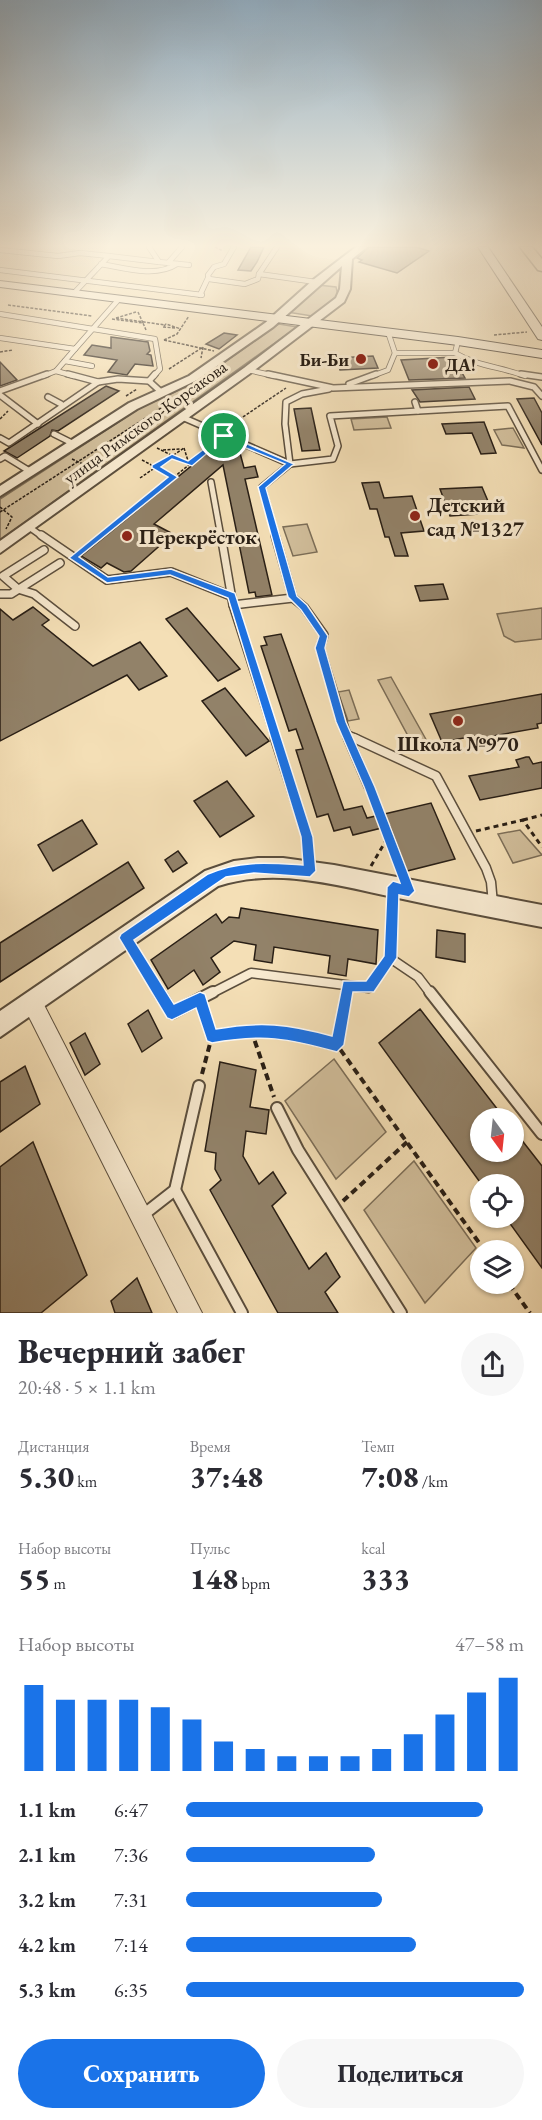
<!DOCTYPE html>
<html lang="ru">
<head>
<meta charset="utf-8">
<style>
  body { margin:0; font-family:"EB Garamond",serif; background:#f7f7f7; color:#2b2b33; height:100vh; display:flex; flex-direction:column; font-size:22px; white-space:nowrap }
  * { box-sizing:border-box; margin:0 }
  p { font-size:20px; color:#7c7c81 }
  .icon { flex:none; width:33px; height:33px; fill:none; stroke:currentColor; stroke-width:2; stroke-linecap:round; stroke-linejoin:round }
  .map { position:relative; height:1313px; overflow:hidden }
  .details { display:flex; flex-direction:column; background:#fff; flex:1 }
  .details>* { flex:none }
  .needle { width:39px; rotate:165deg }
  .fabs { position:absolute; left:470px; top:1108px; display:grid; gap:12px }
  .fabs a { display:grid; place-items:center; width:54px; height:54px; border-radius:50%; background:#fff; box-shadow:0 2px 4px #0004; font-size:30px }
  .pin { position:absolute; display:grid; place-items:center; width:51px; height:51px; color:#fff; margin:-26px; border:3px solid #fff; border-radius:50%; box-shadow:0 2px 6px #0007 }
  .round { display:grid; place-items:center; flex:none; width:63px; height:63px; border-radius:32px; background:#f7f7f7 }
  .overview { display:flex; align-items:center; justify-content:space-between; height:102px; padding:0 18px }
  h1 { font-size:33px; font-weight:800; line-height:45px }
  .metrics { display:grid; grid-template-columns:repeat(3,1fr); gap:9px; height:102px; padding:6px 18px }
  .metrics div { display:grid; align-content:center }
  .metrics b { font-size:30px; font-weight:800 }
  .metrics small { font-size:16px; font-weight:400 }
  .metrics p { font-size:16px }
  .chart { height:168px; padding:12px 18px }
  .chart p { display:flex; justify-content:space-between }
  .chart svg { width:100%; height:108px; margin-top:6px; stroke:#1a73e8; stroke-width:6 }
  .primary-button { display:flex; gap:12px; margin-top:auto; padding:12px 18px }
  .primary-button a { flex:1; height:69px; border-radius:36px; background:#1a73e8; color:#fff; font-size:24px; font-weight:800; line-height:69px; text-align:center }
  .primary-button a+a { background:#f7f7f7; color:#2b2b33 }
  ul { padding:0 18px; list-style:none; font-size:20px }
  li { display:grid; grid-template-columns:96px 72px 1fr; align-items:center; height:45px }
  li i { height:15px; border-radius:8px; background:#1a73e8 }
  .map>svg:first-child { display:block }
</style>
</head>
<body>
<div class="map">
<svg width="542" height="1313" viewBox="0 0 542 1313">
  <rect width="100%" height="100%" fill="#f4dfb6"/>
  <filter id="stains"><feTurbulence type="fractalNoise" baseFrequency=".00333" numOctaves="4"/><feColorMatrix values="0 0 0 0 .2 0 0 0 0 .09 0 0 0 0 .02 0 0 0 .5 -.17"/></filter>
  <radialGradient id="worn" r=".72"><stop offset=".6" stop-color="#630" stop-opacity="0"/><stop offset="1" stop-color="#630" stop-opacity=".3"/></radialGradient>
  <g fill="#d1be9b" stroke="#7c6e58" stroke-width="1.5">
    <polygon points="318,285 336,287 338,295 312,316 287,312"/>
    <polygon points="279,324 297,327 0,540 0,499 140,408 196,382"/>
    <polygon points="387,417 391,428 354,430 351,419"/>
    <polygon points="513,428 524,448 502,445 494,430"/>
    <polygon points="307,524 317,552 293,556 283,527"/>
    <polygon points="542,608 542,639 515,642 504,636 497,614"/>
    <polygon points="391,677 428,743 414,747 378,680"/>
    <polygon points="349,690 359,719 348,721 338,692"/>
    <polygon points="520,830 542,855 513,863 498,834"/>
    <polygon points="334,1059 386,1132 336,1179 285,1101"/>
    <polygon points="414,1161 476,1248 425,1303 364,1210"/>
  </g>
  <g fill="#928269" stroke="#281e15" stroke-width="1.5">
    <polygon points="251,247 264,247 257,262 251,271 238,270"/>
    <polygon points="369,247 416,247 429,251 397,273 359,262 362,260 357,258"/>
    <polygon points="224,333 237,335 219,349 206,344"/>
    <polygon points="111,337 148,342 150,351 147,354 151,355 153,366 135,364 127,375 108,372 117,360 84,355 92,345 111,348"/>
    <polygon points="373,356 378,368 340,370 336,358"/>
    <polygon points="453,357 465,378 409,380 401,360"/>
    <polygon points="0,362 17,380 0,386"/>
    <polygon points="106,386 119,391 58,431 52,430 50,436 17,458 4,451"/>
    <polygon points="469,387 475,399 420,402 412,390"/>
    <polygon points="534,398 542,413 542,445 517,399"/>
    <polygon points="311,408 320,450 302,451 294,409"/>
    <polygon points="484,422 496,453 481,454 472,433 446,434 442,424"/>
    <polygon points="241,450 237,454 240,453 244,468 255,466 258,477 245,479 272,595 256,597 255,592 249,593 223,465 154,524 173,534 131,571 124,572 107,563 101,568 81,556 206,454"/>
    <polygon points="379,482 384,498 412,496 424,531 401,533 408,556 395,556 389,537 385,537 377,509 370,509 362,483"/>
    <polygon points="482,487 493,513 450,516 440,489"/>
    <polygon points="443,584 448,599 420,601 415,586"/>
    <polygon points="33,607 49,620 42,625 93,666 140,642 167,676 139,690 127,675 0,741 0,609 13,620"/>
    <polygon points="187,608 240,669 218,681 166,619"/>
    <polygon points="281,634 344,810 362,806 367,818 431,803 455,859 407,871 390,826 353,835 350,827 334,831 328,814 317,817 296,750 303,749 296,729 289,731 261,646 267,645 264,637"/>
    <polygon points="225,688 269,741 246,756 202,701"/>
    <polygon points="542,694 542,723 537,724 538,728 482,738 480,735 442,742 430,714"/>
    <polygon points="526,757 529,757 533,764 542,762 542,788 480,800 469,776 519,767 516,760"/>
    <polygon points="227,781 254,816 220,837 194,801"/>
    <polygon points="82,820 97,844 53,871 38,845"/>
    <polygon points="178,851 187,863 173,872 165,860"/>
    <polygon points="128,862 144,888 0,982 0,943"/>
    <polygon points="241,908 378,930 376,964 348,959 346,976 328,973 330,956 274,947 272,963 254,960 256,945 234,941 211,958 220,972 203,985 194,970 168,989 151,960 216,914 222,923 229,917 239,918"/>
    <polygon points="437,930 465,934 465,962 436,957"/>
    <polygon points="420,1009 505,1119 480,1119 480,1152 513,1152 513,1129 542,1166 542,1268 506,1218 513,1218 513,1185 482,1185 379,1043"/>
    <polygon points="148,1010 162,1038 142,1052 128,1024"/>
    <polygon points="85,1033 100,1064 85,1075 70,1043"/>
    <polygon points="220,1062 256,1070 250,1107 269,1110 266,1134 246,1131 243,1156 259,1184 273,1172 286,1193 272,1206 309,1269 326,1253 340,1277 325,1292 338,1313 278,1313 210,1190 221,1180 215,1169 216,1153 205,1151"/>
    <polygon points="25,1066 40,1104 0,1132 0,1082"/>
    <polygon points="33,1142 87,1275 41,1313 0,1313 0,1167"/>
    <polygon points="137,1278 152,1313 115,1313 111,1301"/>
  </g>
  <g fill="none" stroke-linecap="round" stroke-linejoin="round">
    <g stroke="#5b4e3d" stroke-width="6">
      <g id="service-far4">
        <polyline points="149,247 159,262 189,265"/>
        <polyline points="234,247 224,264 214,267 208,275 209,279 245,284 258,279 259,274"/>
        <polyline points="277,247 259,274 316,282"/>
        <polyline points="0,250 58,256 80,253 109,256"/>
        <polyline points="168,263 182,247"/>
        <path d="M101,264C124,268 156,278 177,264"/>
        <polyline points="0,270 202,295"/>
        <polyline points="74,293 109,256 159,262"/>
        <polyline points="200,295 208,278"/>
        <polyline points="0,314 155,339 160,369 154,376"/>
        <polyline points="388,332 395,353 455,353 458,341"/>
        <polyline points="0,338 75,349 119,299"/>
        <path d="M455,353C477,366 501,367 525,376"/>
        <polyline points="65,361 92,366"/>
        <polyline points="248,370 275,376"/>
        <polyline points="43,376 56,371"/>
        <polyline points="74,376 56,371 75,349"/>
        <polyline points="372,376 388,370 395,353"/>
      </g>
    </g>
    <g stroke="#5b4e3d" stroke-width="8">
      <g id="service-far3">
        <polyline points="155,374 149,381 161,392"/>
        <polyline points="268,374 333,388 510,381 534,387 542,396"/>
        <polyline points="521,374 542,377"/>
        <polyline points="98,382 118,379 149,381"/>
        <polyline points="349,384 376,374"/>
        <polyline points="0,391 47,374"/>
        <polyline points="0,395 38,424"/>
        <polyline points="48,397 61,404"/>
        <polyline points="415,402 418,411"/>
        <polyline points="182,417 290,464 333,459 338,446 330,416 508,406 542,470"/>
        <polyline points="54,434 74,444"/>
        <polyline points="0,438 9,443 98,382 68,374"/>
        <polyline points="0,459 5,456 31,472"/>
        <polyline points="290,464 285,424 286,402 302,394 329,389"/>
        <polyline points="211,482 221,537"/>
        <polyline points="29,527 43,537"/>
        <polyline points="276,537 262,487 290,464"/>
      </g>
    </g>
    <g stroke="#5b4e3d" stroke-width="10">
      <g id="service-far2">
        <polyline points="41,535 107,580 171,572 231,596"/>
        <polyline points="221,535 233,605 276,739"/>
        <polyline points="275,535 293,598 304,607 324,635 320,648 348,739"/>
        <polyline points="44,550 3,576 18,589 34,594 75,626"/>
        <polyline points="0,594 11,594 60,563"/>
        <polyline points="233,605 293,598"/>
        <polyline points="346,734 357,739"/>
      </g>
    </g>
    <g stroke="#5b4e3d" stroke-width="11">
      <g id="service-far1">
        <polyline points="275,738 307,837 310,871"/>
        <polyline points="348,738 369,787"/>
        <polyline points="354,738 436,776 486,868 491,882 493,904"/>
        <polyline points="393,888 390,958 418,977 431,994"/>
        <polyline points="127,940 160,994"/>
        <polyline points="210,994 251,973 369,988"/>
      </g>
    </g>
    <g stroke="#5b4e3d" stroke-width="14">
      <g id="service">
        <polyline points="159,992 172,1013 213,992"/>
        <polyline points="430,992 542,1134"/>
        <polyline points="277,1108 298,1150 401,1313"/>
        <polyline points="175,1190 242,1313"/>
        <polyline points="143,1215 175,1190 199,1086"/>
      </g>
    </g>
    <g stroke="#5b4e3d" stroke-width="2">
      <polygon id="minor" points="33,995 40,997 202,1313 178,1313 26,1011 24,1004 26,997"/>
    </g>
    <g stroke="#5b4e3d" stroke-width="4">
      <g id="tertiary">
        <polygon points="356,247 367,247 352,259 350,289 344,302 252,372 0,553 0,541 244,368 336,298 340,289 342,266 273,327 197,380 137,409 0,496 0,486 129,403 189,376 265,323 313,280"/>
        <path d="M258,858H283L334,865L542,905V927C495,918 449,909 403,899C342,887 279,866 218,886L0,1037V1011L205,871L234,861Z"/>
      </g>
    </g>
    <g stroke="#281e15" stroke-width="2">
      <g id="secondary">
        <polygon points="478,247 488,247 542,327 542,340 538,339"/>
        <polygon points="0,281 458,337 542,350 542,358 458,345 0,287"/>
      </g>
    </g>
    <g stroke="#281e15" stroke-width="3">
      <polygon id="primary" points="520,247 532,247 542,259 542,271 538,270"/>
    </g>
    <g stroke="#281e15" stroke-width="1.5" stroke-dasharray="3 1.5" stroke-linecap="butt">
      <polyline points="215,247 223,251"/>
      <polyline points="8,305 92,316"/>
      <polyline points="138,312 143,323"/>
      <polyline points="116,318 165,325"/>
      <polyline points="116,318 136,312"/>
      <polyline points="112,319 143,323 146,330"/>
      <polyline points="175,328 163,327 166,324 181,329"/>
      <polyline points="494,335 527,332"/>
      <polyline points="164,340 214,351"/>
      <polyline points="164,340 177,334 189,316"/>
      <polyline points="0,352 13,350"/>
      <polyline points="169,369 203,347 201,358"/>
      <polyline points="126,396 137,389"/>
      <polyline points="172,409 178,398"/>
      <polyline points="0,419 8,411"/>
      <polyline points="228,427 286,388"/>
      <polyline points="157,448 189,464"/>
      <polyline points="184,448 189,464"/>
      <polyline points="163,450 181,449"/>
      <polyline points="72,459 92,468"/>
      <polyline points="142,460 174,477 216,443"/>
      <polyline points="140,478 184,448"/>
      <polyline points="0,507 12,517 6,529"/>
      <polyline points="0,512 178,397"/>
      <polyline points="99,537 174,477"/>
    </g>
    <polyline stroke="#281e15" stroke-width="2" stroke-dasharray="4.5 3" stroke-linecap="butt" points="82,550 101,535"/>
    <g stroke="#281e15" stroke-width="3" stroke-dasharray="5 4" stroke-linecap="butt">
      <polyline points="373,795 402,871"/>
      <polyline points="523,820 542,815"/>
      <polyline points="476,831 523,820 542,847"/>
      <polyline points="371,866 388,837"/>
      <polyline points="374,981 385,966"/>
    </g>
    <g stroke="#281e15" stroke-width="4" stroke-dasharray="7 4.5" stroke-linecap="butt">
      <polyline points="204,1011 212,1036"/>
      <polyline points="251,1030 274,1097"/>
      <polyline points="337,1045 346,994"/>
      <polyline points="202,1074 212,1036 251,1030 288,1031 337,1045 485,1251"/>
      <polyline points="343,1201 407,1142"/>
      <polyline points="509,1284 530,1313"/>
    </g>
    <use href="#service-far4" stroke="#f8ead0" stroke-width="4.5"/>
    <use href="#service-far3" stroke="#f8ead0" stroke-width="5"/>
    <use href="#service-far2" stroke="#f8ead0" stroke-width="7"/>
    <use href="#service-far1" stroke="#f8ead0" stroke-width="8"/>
    <use href="#service" stroke="#f8ead0" stroke-width="10"/>
    <use href="#minor" fill="#f8ead0" fill-rule="evenodd"/>
    <use href="#tertiary" fill="#f8ead0" fill-rule="evenodd"/>
    <use href="#secondary" fill="#f8ead0" fill-rule="evenodd"/>
    <use href="#primary" fill="#f4dfb6" fill-rule="evenodd"/>
  </g>
  <linearGradient id="sky" x2="0" y2="1"><stop stop-color="#91abbe"/><stop offset="0.57" stop-color="#faf1de"/><stop offset="1" stop-color="#faf1de" stop-opacity="0"/></linearGradient>
  <rect width="542" height="431" fill="url(#sky)"/>
  <path fill="#1a73e8" stroke="#fff" stroke-width="1.5" fill-rule="evenodd" d="M224,434L294,464L266,488L297,596L307,605L328,636L325,648L346,722L375,787L415,891L409,897L399,895L397,958L374,992H353L344,1045L337,1052C287,1038 263,1034 212,1043L207,1041L196,1008L172,1020L167,1018L119,938L121,934L208,874C240,860 270,863 303,865L301,837L228,598L170,575L107,583L69,558L168,477L152,468V465L172,454L188,461ZM224,439L285,464L258,487L288,597L301,610L319,636L315,648L336,722L364,787L400,883L393,881L387,887L384,956L366,981H343L332,1036C288,1024 261,1021 216,1029L205,994L200,992L174,1004L134,940L226,877L254,873L310,877L316,871L313,837L235,593L171,569L108,577L79,557L178,477L161,467L172,459L192,466Z"/>
  <g fill="#8f2418" stroke="#f8ead0" stroke-width="2">
    <circle cx="361" cy="359" r="6"/>
    <circle cx="433" cy="364" r="6"/>
    <circle cx="415" cy="516" r="6"/>
    <circle cx="127" cy="536" r="6"/>
    <circle cx="458" cy="721" r="6"/>
  </g>
  <g text-anchor="middle" dominant-baseline="central" stroke-width="6" stroke-linejoin="round" paint-order="stroke">
    <g font-size="18" font-weight="bold" fill="#281e15" stroke="#f8ead0" text-anchor="end">
      <text x="349" y="359">Би-Би</text>
      <text x="445" y="364" text-anchor="start">ДА!</text>
    </g>
    <g font-size="18" fill="#281e15" stroke="#f8ead0">
      <text transform="translate(145 422) rotate(-36)">улица Римского-Корсакова</text>
    </g>
    <g font-size="21" font-weight="bold" fill="#281e15" stroke="#f8ead0" text-anchor="start">
      <text x="427" y="504">Детский<tspan x="427" dy="24">сад №1327</tspan></text>
      <text x="139" y="536">Перекрёсток</text>
      <text x="458" y="743" text-anchor="middle">Школа №970</text>
    </g>
  </g>
  <rect width="100%" height="100%" filter="url(#stains)"/>
  <rect width="100%" height="100%" fill="url(#worn)"/>
</svg>
<div class="fabs">
<a><svg class="needle" viewBox="-14 -14 28 28"><path d="M0-13l5 13h-10z" fill="#e53935"/><path d="M0 13l5-13h-10z" fill="#7c7c81"/></svg></a>
<a><svg class="icon" aria-label="locate" viewBox="0 0 24 24"><circle cx="12" cy="12" r="6"/><path d="M12 2v4M12 18v4M2 12h4M18 12h4"/></svg></a>
<a><svg class="icon" aria-label="layers" viewBox="0 0 24 24"><path d="M12 4l9 5-9 5-9-5zM3 14l9 5 9-5"/></svg></a>
</div>
<div class="pin" style="left:224px;top:436px;background:#1e9e55"><svg class="icon" aria-label="arrive" viewBox="0 0 24 24"><path d="M6 21V4h12l-3 4 3 4H6"/></svg></div>
</div>
<section class="details">
<div class="overview"><div><h1>Вечерний забег</h1><p>20:48 · 5 × 1.1 km</p></div><a class="round"><svg class="icon" aria-label="share" viewBox="0 0 24 24"><path d="M12 15V3M7 8l5-5 5 5M5 13v7h14v-7"/></svg></a></div>
<div class="metrics">
<div><p>Дистанция</p><b>5.30<small> km</small></b></div>
<div><p>Время</p><b>37:48</b></div>
<div><p>Темп</p><b>7:08<small> /km</small></b></div>
</div>
<div class="metrics">
<div><p>Набор высоты</p><b>55<small> m</small></b></div>
<div><p>Пульс</p><b>148<small> bpm</small></b></div>
<div><p>kcal</p><b>333</b></div>
</div>
<div class="chart"><p><span>Набор высоты</span>47–58 m</p>
<svg viewBox="0 0 160 44" preserveAspectRatio="none"><path d="M5 44V9M15 44V15M25 44V15M35 44V15M45 44V18M55 44V23M65 44V32M75 44V35M85 44V38M95 44V38M105 44V38M115 44V35M125 44V29M135 44V21M145 44V12M155 44V6"/></svg>
</div>
<ul>
<li><b>1.1 km</b>6:47<i style="width:88%"></i></li>
<li><b>2.1 km</b>7:36<i style="width:56%"></i></li>
<li><b>3.2 km</b>7:31<i style="width:58%"></i></li>
<li><b>4.2 km</b>7:14<i style="width:68%"></i></li>
<li><b>5.3 km</b>6:35<i style="width:100%"></i></li>
</ul>
<div class="primary-button"><a>Сохранить</a><a>Поделиться</a></div>
</section>
</body>
</html>
